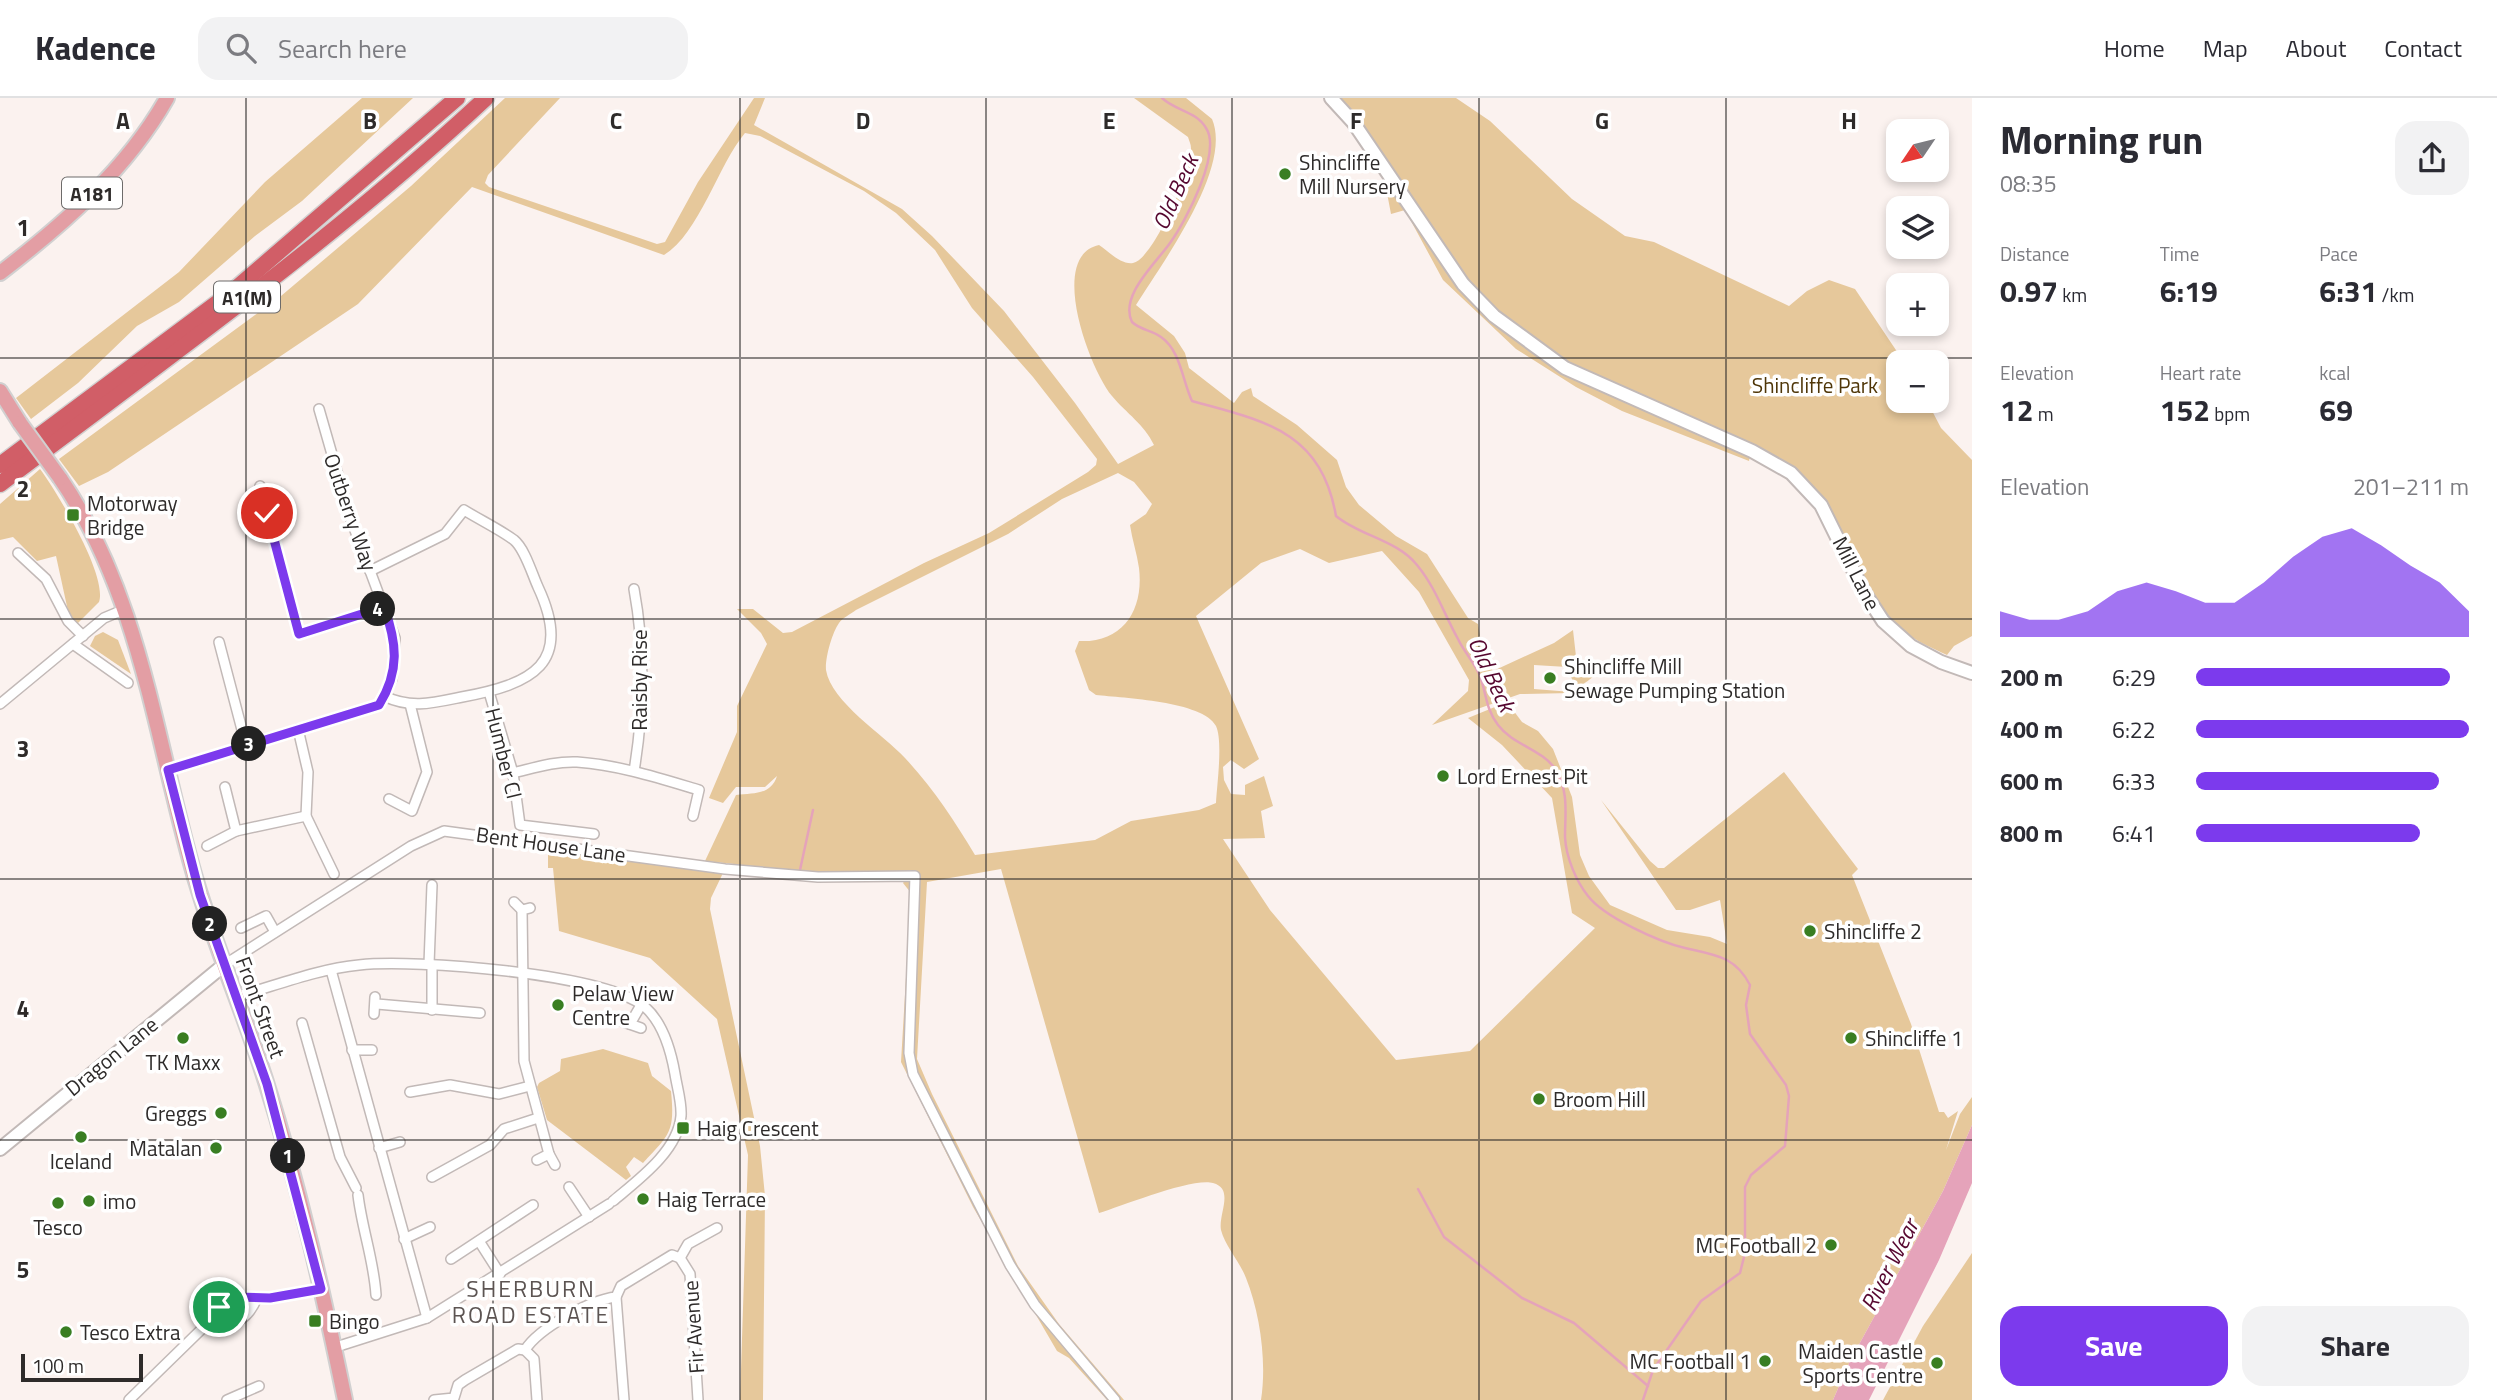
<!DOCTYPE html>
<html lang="en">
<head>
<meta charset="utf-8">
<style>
  body { margin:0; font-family:"Titillium Web",sans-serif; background:#f2f2f3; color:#2b2b33; height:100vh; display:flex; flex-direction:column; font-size:26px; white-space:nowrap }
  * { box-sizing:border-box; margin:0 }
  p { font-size:23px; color:#7c7c81 }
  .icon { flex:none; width:38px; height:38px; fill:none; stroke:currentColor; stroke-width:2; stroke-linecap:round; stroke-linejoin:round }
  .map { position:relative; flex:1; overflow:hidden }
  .drawer { display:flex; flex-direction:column; background:#fff; width:525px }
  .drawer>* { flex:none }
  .needle { width:46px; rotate:235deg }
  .buttons { position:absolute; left:1886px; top:21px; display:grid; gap:14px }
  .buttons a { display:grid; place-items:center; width:63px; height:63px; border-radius:14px; background:#fff; box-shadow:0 4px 10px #0003; font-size:35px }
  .scale { position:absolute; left:21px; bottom:18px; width:122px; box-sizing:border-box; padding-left:7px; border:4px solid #2e2b2a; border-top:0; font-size:19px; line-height:24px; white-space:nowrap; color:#2e2b2a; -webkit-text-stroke:5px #fff; paint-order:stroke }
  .pin { position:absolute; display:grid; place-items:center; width:60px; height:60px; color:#fff; margin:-30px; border:4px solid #fff; border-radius:50%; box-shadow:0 2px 7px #0007 }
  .km { position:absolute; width:35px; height:35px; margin:-18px; border-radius:50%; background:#222; color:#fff; font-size:19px; line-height:35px; text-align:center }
  .round { display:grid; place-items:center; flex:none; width:74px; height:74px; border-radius:21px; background:#f2f2f3 }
  .overview { display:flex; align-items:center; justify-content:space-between; height:119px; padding:0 28px }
  h1 { font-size:38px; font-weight:700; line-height:52px }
  .stats { display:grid; grid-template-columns:repeat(3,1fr); gap:10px; height:119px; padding:7px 28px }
  .stats div { display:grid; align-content:center }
  .stats b { font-size:30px; font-weight:700 }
  .stats small { font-size:19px; font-weight:400 }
  .stats p { font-size:19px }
  .chart { height:196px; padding:14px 28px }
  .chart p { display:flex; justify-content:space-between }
  .chart svg { width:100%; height:126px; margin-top:7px; fill:#7c3aed; opacity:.7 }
  .primary-button { display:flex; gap:14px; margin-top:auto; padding:14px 28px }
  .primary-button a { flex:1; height:80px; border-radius:21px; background:#7c3aed; color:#fff; font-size:28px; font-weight:700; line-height:80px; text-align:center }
  .primary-button a+a { background:#f2f2f3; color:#2b2b33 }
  ul { padding:0 28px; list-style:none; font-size:23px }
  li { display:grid; grid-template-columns:112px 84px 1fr; align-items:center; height:52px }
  li i { height:18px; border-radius:9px; background:#7c3aed }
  header { display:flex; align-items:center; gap:42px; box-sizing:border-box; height:98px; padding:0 35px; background:#fff; border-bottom:2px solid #e1e1e2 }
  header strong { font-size:33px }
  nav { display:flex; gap:38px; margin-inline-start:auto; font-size:24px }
  .search { width:490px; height:63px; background:#f2f2f3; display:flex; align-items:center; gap:18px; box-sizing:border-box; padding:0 24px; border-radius:21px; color:#7c7c81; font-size:26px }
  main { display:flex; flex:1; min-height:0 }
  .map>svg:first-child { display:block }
</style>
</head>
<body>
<header>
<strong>Kadence</strong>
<div class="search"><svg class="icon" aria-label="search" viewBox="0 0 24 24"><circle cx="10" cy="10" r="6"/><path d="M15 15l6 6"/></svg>Search here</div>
<nav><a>Home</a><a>Map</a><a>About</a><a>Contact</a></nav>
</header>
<main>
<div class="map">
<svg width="1972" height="1302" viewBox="0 0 1972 1302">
  <rect width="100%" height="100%" fill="#fbf2ef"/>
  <g fill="#e6c89b" fill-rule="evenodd">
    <polygon points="362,0 413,0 302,103 255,138 179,204 137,228 78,285 31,321 16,300 179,174 265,84"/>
    <path d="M505,0H560L488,77L485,85L489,89L657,146L665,144L698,84L754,0H765L754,27L902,111L932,138L1004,213L1075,305L1118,366L1154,347C1144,326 1127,316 1112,298C1090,272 1047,158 1099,147C1108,153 1121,167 1133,165C1154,161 1192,70 1191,50C1191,46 1189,43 1188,39L1134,0H1186L1212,21C1233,70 1162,165 1136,207L1174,238L1185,255L1189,270L1234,305L1242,294L1251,290L1253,298L1297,327L1337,362L1346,389L1359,407L1396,438L1427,456L1468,520L1478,526L1483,556L1493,573L1554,545L1573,532L1578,576L1584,579L1602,569C1593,582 1582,585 1572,595L1520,596L1432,627L1468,593L1469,582L1419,494L1382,453L1329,465L1300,451L1261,465L1196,518L1259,661L1244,671L1231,662L1223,669L1224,682L1231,696L1245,697V687L1264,678L1273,708L1261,713L1265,740L1223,741L1270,812L1396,962L1470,953L1595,830L1572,815L1552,700L1502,647L1468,620L1507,604L1522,624L1538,633L1553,651L1572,699L1580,757L1589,778L1610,807L1667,832L1710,839L1727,846L1720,802L1690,812H1676L1601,702L1650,763L1658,770H1664L1784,674L1858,771L1852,777L1911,926L1939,1014H1944L1948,1020L1958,1013L1946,1052L1960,1016L1972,999V1027L1943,1093L1850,1263L1833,1302H1261C1267,1264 1260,1215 1246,1180C1240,1164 1225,1148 1221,1132C1218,1116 1235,1091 1213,1085C1193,1079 1122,1108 1099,1115L1001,771L927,784L917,961L932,996L1018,1168L1059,1226L1124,1302H1107L1069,1260L1057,1253L973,1109L901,964L911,795L903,785L912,772C846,783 772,769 705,763L736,697C754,695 771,697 777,678L765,689H736L723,705L709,700L737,634V608L767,546L761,535L737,511H753L783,535L792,534L924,465L989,435L1088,374L1096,367L1097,361L1033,279L972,210L935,152L896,115L864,93L760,38L745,35C718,67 699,136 664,157L472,89L358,206L108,374L79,388L59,361L281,198L411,88ZM1118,375L1134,384L1152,406L1146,416L1130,427C1132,441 1137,456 1139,470C1144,512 1123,545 1079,543L1075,553L1089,592L1096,597C1123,600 1203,603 1216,628C1223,643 1217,687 1216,705L1199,712L1131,723L1095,742L975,757C954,722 933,690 905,660C884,637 831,604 826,572C825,560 832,535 839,525C842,520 851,516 856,512L1008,436L1062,401ZM1534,567L1567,569L1574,586L1572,594L1534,591Z"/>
    <path d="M1341,0H1456L1490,23L1572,101L1625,138L1654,144L1789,208L1807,193L1829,182L1855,191L1904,264H1899V303H1927L1941,330L1972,362V538L1954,548L1947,557C1930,549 1909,540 1896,527C1853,482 1847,412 1796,373C1785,363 1765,359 1751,353L1749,363L1622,313L1576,289L1516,251L1443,182L1405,112L1391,116L1387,95L1396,91Z"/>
    <path d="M40,371C57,394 108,478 99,504L77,526L68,513L56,458L37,463L13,439L0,442V406Z"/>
    <polygon points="103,534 118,542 131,576 90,548 95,538"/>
    <polygon points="548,750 723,775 711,800 710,811 760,1048 765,1098 763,1302 740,1302 748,1057 717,921 650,860 559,833 553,770 548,770"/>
    <path d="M603,951L648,965L652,978L671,993C675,1034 670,1036 643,1065L634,1059L626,1069L631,1078L626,1082L547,1022L537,989L539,985L560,973L561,961Z"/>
    <polygon points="1972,1155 1972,1302 1883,1302 1923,1228"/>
  </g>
  <polygon fill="#e5a3ba" points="1972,1027 1972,1085 1939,1162 1869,1302 1833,1302 1850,1263 1943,1093"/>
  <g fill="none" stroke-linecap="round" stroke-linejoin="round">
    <g stroke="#e5a3ba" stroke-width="2.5">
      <path d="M1162,0C1176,13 1196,13 1206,30C1222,54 1186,123 1170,145C1156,165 1119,198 1132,224C1140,232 1152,232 1161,239C1181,253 1182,282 1192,303C1265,323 1321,333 1336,418C1360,438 1397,442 1417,467C1436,490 1444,516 1458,541C1464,554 1475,565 1480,578C1486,594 1486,612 1498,627C1513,647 1542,651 1556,672C1569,694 1565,716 1565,739C1566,759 1576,783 1588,798C1604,819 1659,844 1685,850C1715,857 1735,858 1750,887L1746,907L1750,936L1786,987L1789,998L1785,1048L1751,1077L1745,1089V1155L1740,1175L1701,1203L1653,1272L1643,1302"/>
      <polyline points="800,772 813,712"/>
      <polyline points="1418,1091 1444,1139 1522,1200 1574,1225 1648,1288"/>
    </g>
    <g stroke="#c2b9b7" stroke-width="12">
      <g id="street">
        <polyline points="319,311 350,419 395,540 392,581 384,598"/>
        <polyline points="260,388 299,536 384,509"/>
        <polyline points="18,455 46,481 68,523 83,538"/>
        <polyline points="219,544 246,647"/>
        <polyline points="73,546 128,585"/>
        <polyline points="489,594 513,675 520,727 594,736"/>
        <polyline points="0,606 104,520 123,512"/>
        <polyline points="298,631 308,674 306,718 334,776"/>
        <path d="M168,672L379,607L384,598C411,611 433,605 462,599C532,586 574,566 538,489C532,476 525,451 514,442C499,431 480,422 464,412L445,436L370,473"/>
        <path d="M634,673C644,613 645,551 634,491"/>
        <path d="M513,675C534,670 555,663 577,664C619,667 659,680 699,692L693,718"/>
        <polyline points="225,689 236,733 306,718"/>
        <polyline points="389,701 412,713 427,674 410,606"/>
        <polyline points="207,748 236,733"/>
        <polyline points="514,804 522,812"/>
        <polyline points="530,810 522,812 524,963 549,1056 555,1067"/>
        <polyline points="241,830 266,818 275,834"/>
        <polyline points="429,866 432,787"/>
        <polyline points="224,867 411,748 444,733 725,771 818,779 915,778 909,955 913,976 1010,1167 1035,1207 1115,1302"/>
        <polyline points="331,872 427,1220"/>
        <path d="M235,899C275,888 317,871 359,867C415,861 603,875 645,909C663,925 671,953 675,976C677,989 682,1005 681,1018C678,1053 638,1082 613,1103"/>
        <polyline points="377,906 480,915"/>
        <polyline points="432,912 432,867"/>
        <polyline points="374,916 375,899"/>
        <polyline points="618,922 641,930"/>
        <polyline points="302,925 340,1059 356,1090"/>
        <polyline points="630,926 641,907"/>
        <polyline points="352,952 372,952"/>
        <polyline points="410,994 450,987 499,996 530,988"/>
        <polyline points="379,1050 400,1044"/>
        <polyline points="537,1062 549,1056"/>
        <polyline points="432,1079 490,1047 504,1031 538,1020"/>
        <polyline points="569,1089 589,1119"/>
        <path d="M358,1097C362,1131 374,1163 376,1197"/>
        <polyline points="404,1141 430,1129"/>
        <polyline points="479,1143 500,1176"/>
        <polyline points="680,1160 690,1176 698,1302"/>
        <polyline points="451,1161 533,1107"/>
        <polyline points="616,1199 624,1302"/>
        <path d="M212,1221C234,1230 248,1221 257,1200"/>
        <polyline points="336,1249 427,1220 609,1106"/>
        <polyline points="525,1252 534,1261 537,1302"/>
        <polyline points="129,1302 212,1221 225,1203 235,1199 270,1200 321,1191"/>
        <polyline points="227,1302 259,1288"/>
        <path d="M434,1302L454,1300L458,1287L465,1282L518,1251L525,1252C539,1230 590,1202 616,1199L621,1188L672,1157L680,1160L688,1146L717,1130"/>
      </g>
    </g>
    <g stroke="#c2b9b7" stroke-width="16">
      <g id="secondary">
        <polyline points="1331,0 1353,24 1463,186 1494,218 1565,270 1752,353 1791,375 1821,407 1864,494 1883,523 1911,548 1941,564 1972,575"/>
        <polyline points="0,1051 224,867"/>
      </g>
    </g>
    <g stroke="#d1d0d0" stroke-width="18">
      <g id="primary">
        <path d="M0,175C64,126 127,71 167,0"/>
        <polyline points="0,293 20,325"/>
        <path d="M60,380C139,495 155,637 192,769C212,842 243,911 266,984C299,1088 323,1195 345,1302"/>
      </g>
    </g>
    <g stroke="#d1d0d0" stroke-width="19">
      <g id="highway">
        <polyline points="0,367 232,194 457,0"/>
        <path d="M0,386C164,262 335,141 486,0"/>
      </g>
    </g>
    <use href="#street" stroke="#fff" stroke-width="9"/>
    <use href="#secondary" stroke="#fff" stroke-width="12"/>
    <use href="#primary" stroke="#e39ea4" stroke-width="14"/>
    <use href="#highway" stroke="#d15e67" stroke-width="16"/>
    <g stroke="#d1d0d0" stroke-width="18" stroke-linecap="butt">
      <polyline id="primary-bridge" points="20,325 60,380"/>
    </g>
    <use href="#primary-bridge" stroke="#e39ea4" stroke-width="14"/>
  </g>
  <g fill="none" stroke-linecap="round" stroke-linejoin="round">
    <g stroke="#fff" stroke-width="14">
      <path id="route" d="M219,1209L235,1199L270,1200L321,1191L267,986L200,797L168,672L379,607C400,573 397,545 384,509L299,536L267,415"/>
    </g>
    <use href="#route" stroke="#7c3aed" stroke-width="9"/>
  </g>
  <path fill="none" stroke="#2e2b2a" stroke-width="2" stroke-opacity="0.55" d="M246,0V1302M493,0V1302M740,0V1302M986,0V1302M1232,0V1302M1479,0V1302M1726,0V1302M0,260H1972M0,521H1972M0,781H1972M0,1042H1972"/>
  <g fill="#397e22" stroke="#fff" stroke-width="2.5">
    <circle cx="1285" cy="76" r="7"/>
    <rect x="66" y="410" width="14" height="14" rx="3.5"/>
    <circle cx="1550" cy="580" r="7"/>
    <circle cx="1443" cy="678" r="7"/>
    <circle cx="1810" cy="833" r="7"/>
    <circle cx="558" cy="907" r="7"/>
    <circle cx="183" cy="940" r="7"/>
    <circle cx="1851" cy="940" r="7"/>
    <circle cx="1539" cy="1001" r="7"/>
    <circle cx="221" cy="1015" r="7"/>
    <rect x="676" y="1023" width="14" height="14" rx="3.5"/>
    <circle cx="81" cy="1039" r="7"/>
    <circle cx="216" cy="1050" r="7"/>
    <circle cx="643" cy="1101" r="7"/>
    <circle cx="89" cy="1103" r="7"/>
    <circle cx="58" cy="1105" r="7"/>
    <circle cx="1831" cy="1147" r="7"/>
    <rect x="308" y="1216" width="14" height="14" rx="3.5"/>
    <circle cx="66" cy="1234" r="7"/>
    <circle cx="1765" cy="1263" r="7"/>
    <circle cx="1937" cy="1265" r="7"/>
  </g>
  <g text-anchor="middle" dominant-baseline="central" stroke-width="7" stroke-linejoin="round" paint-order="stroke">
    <g fill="#fff" stroke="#6d6b6a" stroke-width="2">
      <rect x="62" y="79.5" width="60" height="31" rx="5"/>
      <rect x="214" y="183.5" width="66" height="31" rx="5"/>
    </g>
    <g font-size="19" font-weight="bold" fill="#2e2b2a">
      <text x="92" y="95">A181</text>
      <text x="247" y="199">A1(M)</text>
    </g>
    <g font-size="21" fill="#2e2b2a" stroke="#fff" text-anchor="start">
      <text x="1299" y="64">Shincliffe<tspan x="1299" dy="24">Mill Nursery</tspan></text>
      <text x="87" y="405">Motorway<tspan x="87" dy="24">Bridge</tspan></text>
      <text x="1564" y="568">Shincliffe Mill<tspan x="1564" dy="24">Sewage Pumping Station</tspan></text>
      <text x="1457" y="678">Lord Ernest Pit</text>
      <text x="1824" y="833">Shincliffe 2</text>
      <text x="572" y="895">Pelaw View<tspan x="572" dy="24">Centre</tspan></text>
      <text x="1865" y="940">Shincliffe 1</text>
      <text x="183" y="964" text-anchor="middle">TK Maxx</text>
      <text x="1553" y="1001">Broom Hill</text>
      <text x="207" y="1015" text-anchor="end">Greggs</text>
      <text x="697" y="1030">Haig Crescent</text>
      <text x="202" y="1050" text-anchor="end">Matalan</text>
      <text x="81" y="1063" text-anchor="middle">Iceland</text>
      <text x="657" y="1101">Haig Terrace</text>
      <text x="103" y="1103">imo</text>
      <text x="58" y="1129" text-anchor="middle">Tesco</text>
      <text x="1817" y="1147" text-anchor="end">MC Football 2</text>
      <text x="329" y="1223">Bingo</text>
      <text x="80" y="1234">Tesco Extra</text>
      <text x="1923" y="1253" text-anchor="end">Maiden Castle<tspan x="1923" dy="24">Sports Centre</tspan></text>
      <text x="1751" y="1263" text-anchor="end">MC Football 1</text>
    </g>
    <g font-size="21" fill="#4f3608" stroke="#fff">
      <text x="1815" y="287">Shincliffe Park</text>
    </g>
    <g font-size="21" fill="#2e2b2a" stroke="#fff">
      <text transform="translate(351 414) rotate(71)">Outberry Way</text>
      <text transform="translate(1857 475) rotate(63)">Mill Lane</text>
      <text transform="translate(639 582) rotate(-90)">Raisby Rise</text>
      <text transform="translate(504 655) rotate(76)">Humber Cl</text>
      <text transform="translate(551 746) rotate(8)">Bent House Lane</text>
      <text transform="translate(261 909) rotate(70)">Front Street</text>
      <text transform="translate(111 958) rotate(-39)">Dragon Lane</text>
      <text transform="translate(693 1229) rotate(-94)">Fir Avenue</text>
    </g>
    <g font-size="23" font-style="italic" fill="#56072f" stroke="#fff">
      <text transform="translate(1175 94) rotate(-66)">Old Beck</text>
      <text transform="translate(1492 576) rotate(65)">Old Beck</text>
      <text transform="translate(1889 1167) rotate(-63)">River Wear</text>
    </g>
    <g font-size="23" letter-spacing="2" fill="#5c5452" stroke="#fff">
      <text x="531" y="1190">SHERBURN<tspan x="531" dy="26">ROAD ESTATE</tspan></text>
    </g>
  </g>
  <g font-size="23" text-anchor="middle" font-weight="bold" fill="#2e2b2a" stroke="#fff" stroke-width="7" stroke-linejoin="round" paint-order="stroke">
    <text x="123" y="31">A</text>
    <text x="370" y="31">B</text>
    <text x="616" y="31">C</text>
    <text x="863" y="31">D</text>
    <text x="1109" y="31">E</text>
    <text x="1356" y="31">F</text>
    <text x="1602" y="31">G</text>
    <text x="1849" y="31">H</text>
    <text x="23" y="138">1</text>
    <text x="23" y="399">2</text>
    <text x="23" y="659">3</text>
    <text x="23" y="919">4</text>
    <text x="23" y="1180">5</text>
  </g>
</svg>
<div class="buttons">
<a><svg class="needle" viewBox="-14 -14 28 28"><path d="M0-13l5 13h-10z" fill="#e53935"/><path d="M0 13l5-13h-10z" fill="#7c7c81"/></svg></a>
<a><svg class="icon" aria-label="layers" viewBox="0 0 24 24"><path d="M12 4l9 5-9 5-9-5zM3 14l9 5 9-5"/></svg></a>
<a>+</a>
<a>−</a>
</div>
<div class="scale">100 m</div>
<div class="pin" style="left:219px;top:1209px;background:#1e9e55"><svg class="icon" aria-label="arrive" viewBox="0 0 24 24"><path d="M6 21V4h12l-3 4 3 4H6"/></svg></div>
<div class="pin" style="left:267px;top:415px;background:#d93025"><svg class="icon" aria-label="check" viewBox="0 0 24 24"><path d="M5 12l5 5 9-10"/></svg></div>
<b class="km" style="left:288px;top:1058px">1</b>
<b class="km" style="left:210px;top:826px">2</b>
<b class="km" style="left:249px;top:646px">3</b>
<b class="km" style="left:378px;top:511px">4</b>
</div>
<section class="drawer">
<div class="overview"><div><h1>Morning run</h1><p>08:35</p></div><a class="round"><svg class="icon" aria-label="share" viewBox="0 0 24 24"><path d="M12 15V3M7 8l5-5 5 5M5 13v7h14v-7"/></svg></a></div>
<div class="stats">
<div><p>Distance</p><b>0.97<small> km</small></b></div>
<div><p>Time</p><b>6:19</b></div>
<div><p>Pace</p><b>6:31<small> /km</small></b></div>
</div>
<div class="stats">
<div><p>Elevation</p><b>12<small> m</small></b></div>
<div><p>Heart rate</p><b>152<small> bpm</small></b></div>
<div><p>kcal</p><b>69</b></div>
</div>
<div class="chart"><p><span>Elevation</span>201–211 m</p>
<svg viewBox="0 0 160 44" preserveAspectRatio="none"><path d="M0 44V35L10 38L20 38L30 35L40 28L50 25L60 28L70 32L80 32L90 25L100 16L110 9L120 6L130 12L140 19L150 25L160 35V44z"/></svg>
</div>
<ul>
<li><b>200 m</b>6:29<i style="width:93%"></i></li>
<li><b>400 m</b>6:22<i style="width:100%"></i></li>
<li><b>600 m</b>6:33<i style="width:89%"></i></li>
<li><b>800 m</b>6:41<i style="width:82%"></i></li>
</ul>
<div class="primary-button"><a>Save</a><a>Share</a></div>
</section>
</main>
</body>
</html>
